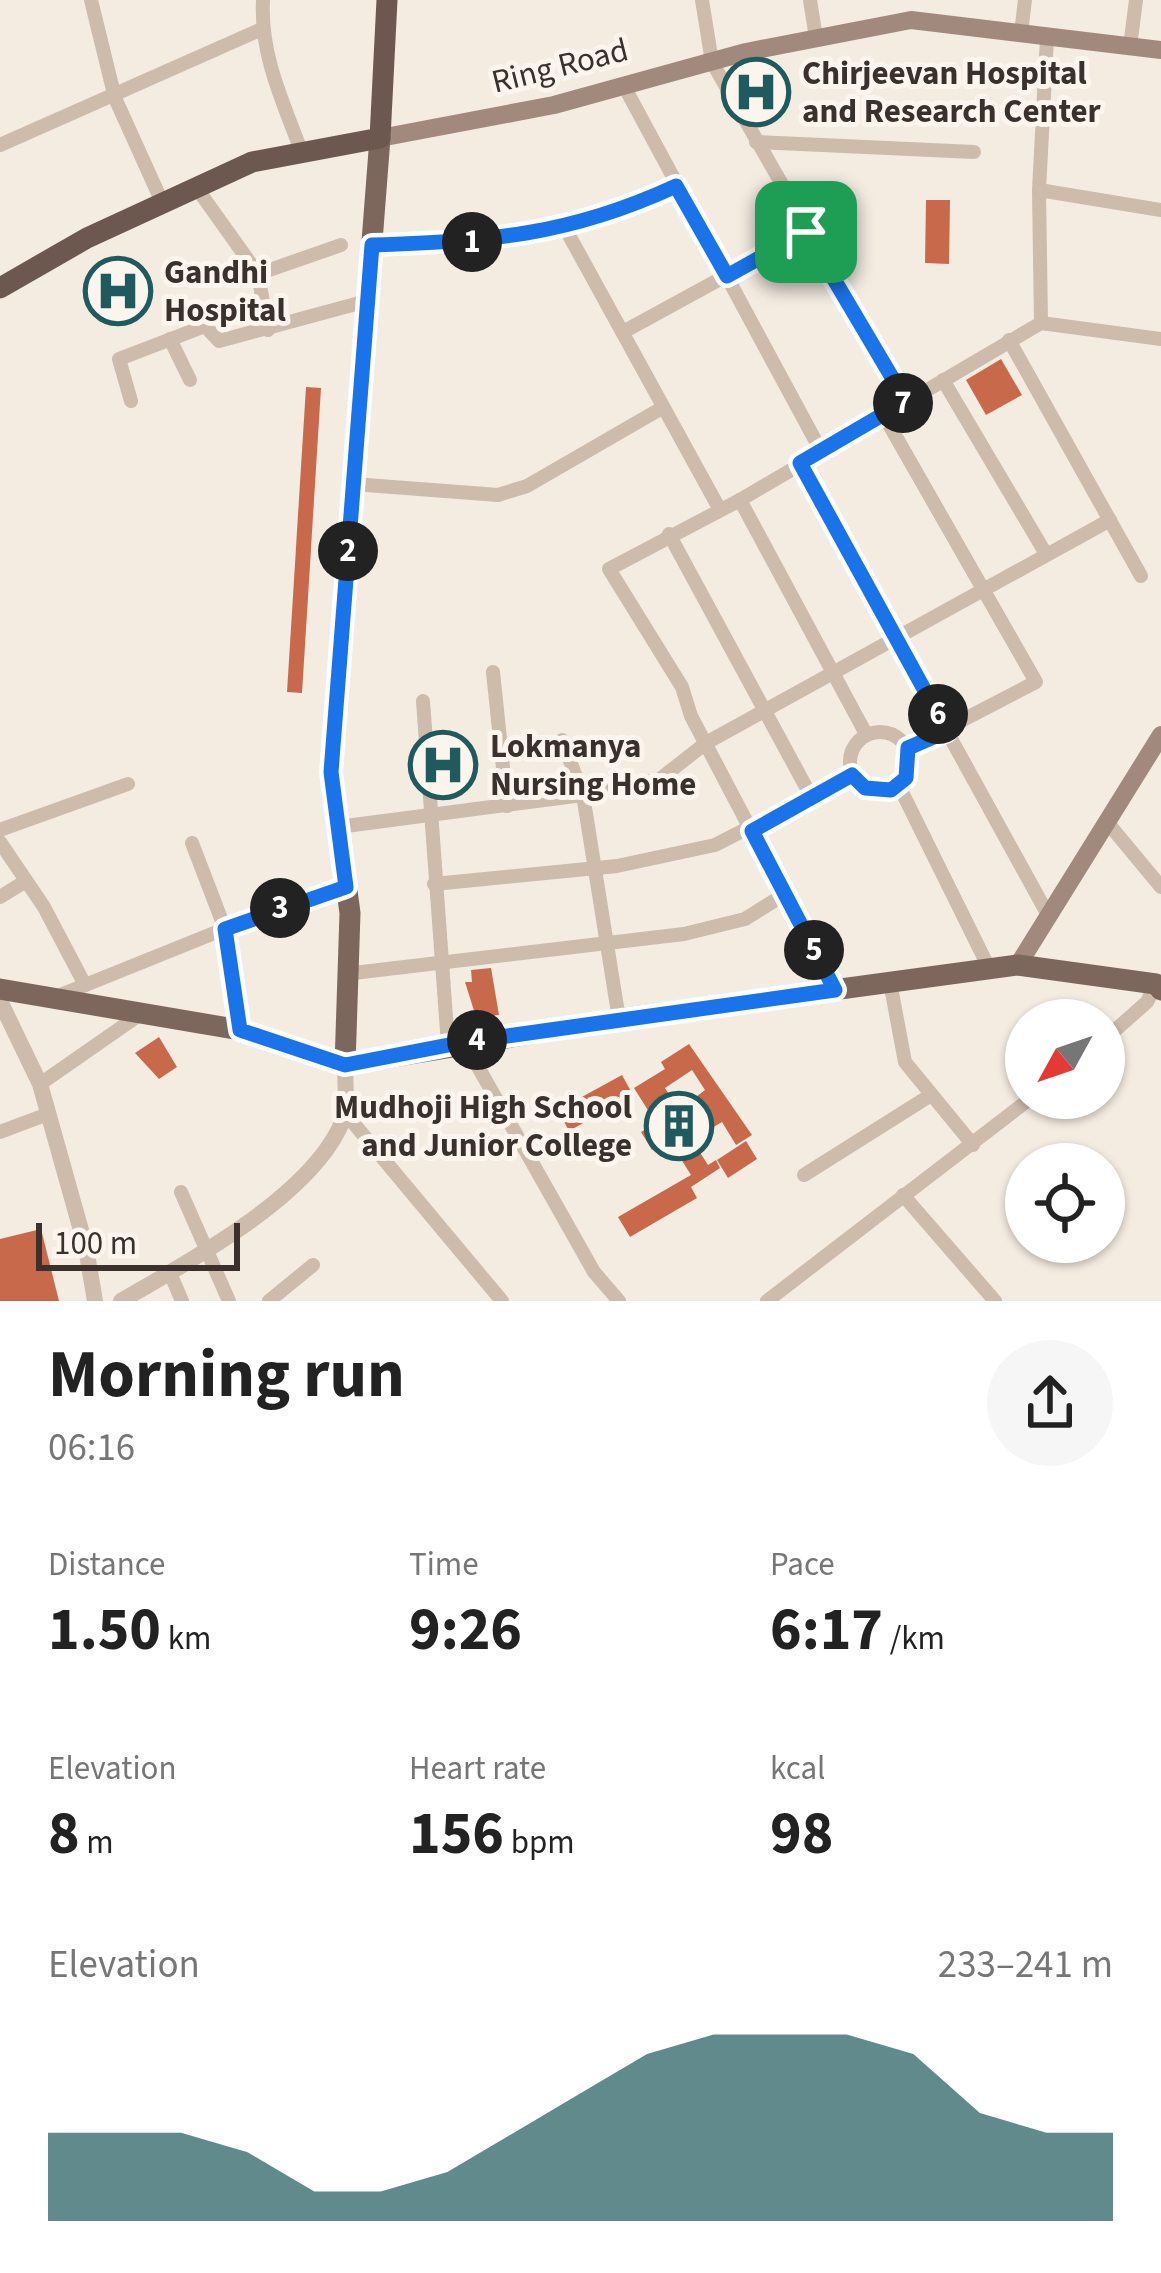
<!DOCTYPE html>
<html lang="en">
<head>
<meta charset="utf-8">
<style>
  body { margin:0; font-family:"Source Sans 3",sans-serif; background:#f6f6f6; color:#222; height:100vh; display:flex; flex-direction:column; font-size:45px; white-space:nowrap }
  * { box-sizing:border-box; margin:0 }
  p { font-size:39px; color:#767676 }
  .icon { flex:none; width:66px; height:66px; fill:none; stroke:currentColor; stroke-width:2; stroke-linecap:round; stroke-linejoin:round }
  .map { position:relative; height:1301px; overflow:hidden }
  .sheet { display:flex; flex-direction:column; background:#fff; flex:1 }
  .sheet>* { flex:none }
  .needle { width:78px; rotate:230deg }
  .controls { position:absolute; left:1005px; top:999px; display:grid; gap:24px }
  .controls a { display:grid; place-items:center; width:120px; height:120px; border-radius:50%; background:#fff; box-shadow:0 3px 9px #0004; font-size:60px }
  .scale { position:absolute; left:36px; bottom:30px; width:204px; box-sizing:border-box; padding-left:12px; border:6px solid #3b302b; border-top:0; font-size:33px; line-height:42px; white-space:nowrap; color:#3b302b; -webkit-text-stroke:9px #fbf5ee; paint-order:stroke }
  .pin { position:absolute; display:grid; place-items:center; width:102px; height:102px; color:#fff; margin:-51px; border-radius:24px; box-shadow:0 6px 18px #0006 }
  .km { position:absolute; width:60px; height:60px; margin:-30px; border-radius:50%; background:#222; color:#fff; font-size:33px; line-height:60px; text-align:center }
  .round { display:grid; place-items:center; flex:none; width:126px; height:126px; border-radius:63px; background:#f6f6f6 }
  .head { display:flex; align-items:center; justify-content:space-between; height:204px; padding:0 48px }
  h1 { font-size:66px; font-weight:700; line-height:90px }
  .stats { display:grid; grid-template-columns:repeat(3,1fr); gap:18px; height:204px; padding:12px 48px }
  .stats div { display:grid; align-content:center }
  .stats b { font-size:60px; font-weight:700 }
  .stats small { font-size:33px; font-weight:400 }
  .stats p { font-size:33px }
  .chart { height:336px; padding:24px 48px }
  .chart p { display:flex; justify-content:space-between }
  .chart svg { width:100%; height:216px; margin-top:12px; fill:#1f5a5e; opacity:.7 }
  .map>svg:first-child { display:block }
</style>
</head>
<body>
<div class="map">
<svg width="1161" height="1301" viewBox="0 0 1161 1301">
  <rect width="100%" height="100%" fill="#f4ebe1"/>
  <g fill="#c8694b" fill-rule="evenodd">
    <polygon points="778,76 788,108 762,116 760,109 753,111 739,87"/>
    <polygon points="926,200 950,200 949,264 925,263"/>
    <polygon points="110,265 137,307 122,316 95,274"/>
    <polygon points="1001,359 1022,395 986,415 966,380"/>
    <polygon points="306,387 321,388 302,693 287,692"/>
    <polygon points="451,738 459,794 441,797 437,740"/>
    <polygon points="491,968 499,1015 476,1017 465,982 472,982 471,970"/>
    <polygon points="159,1037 177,1067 159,1079 135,1053"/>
    <path d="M689,1044L752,1135L736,1145L722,1122L692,1140L708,1165L716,1160L720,1168L691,1187L697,1198L630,1237L618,1217L691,1175L669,1140L652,1150L641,1132L656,1123L634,1088L665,1069L661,1062ZM692,1070L705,1090L679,1110L665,1088Z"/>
    <polygon points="622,1075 633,1095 569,1131 558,1110"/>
    <polygon points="746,1141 757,1159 728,1178 717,1160"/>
    <polygon points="41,1229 59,1301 0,1301 0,1239"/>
  </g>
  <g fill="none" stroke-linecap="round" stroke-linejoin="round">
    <g stroke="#cdbbac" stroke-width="14">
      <polyline points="91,0 115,98 162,202"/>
      <path d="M263,0C260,55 283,102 302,153"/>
      <polyline points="702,0 712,62 906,401"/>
      <polyline points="810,0 816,38"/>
      <polyline points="1021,33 1025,0"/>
      <polyline points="1130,47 1136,0"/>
      <polyline points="624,86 821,451"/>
      <polyline points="756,142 974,152"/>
      <polyline points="0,145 262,29"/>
      <polyline points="196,187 258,274 268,330"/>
      <polyline points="1039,190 1161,210"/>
      <polyline points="565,228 719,508"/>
      <path d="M372,245C489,241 568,236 677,186"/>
      <polyline points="258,274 341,245"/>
      <polyline points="1041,323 1161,339"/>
      <polyline points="623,332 806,232"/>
      <polyline points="170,339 190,380"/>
      <polyline points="1009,340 1141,576"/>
      <polyline points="943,380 1046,554"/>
      <polyline points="131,401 119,359 205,326 219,341 367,301"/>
      <polyline points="883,414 1036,682 907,749"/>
      <polyline points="799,463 1047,913"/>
      <polyline points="353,484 498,495 527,486 662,408"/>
      <polyline points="740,500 866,734"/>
      <polyline points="669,534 812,798"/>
      <polyline points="493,672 507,806"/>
      <polyline points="423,701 448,1045"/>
      <circle cx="880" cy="762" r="30"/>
      <polyline points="562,740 583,795 619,1019"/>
      <polyline points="899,786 990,970"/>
      <polyline points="1107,822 1161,887"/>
      <polyline points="338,827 583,795 660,779 706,743 1110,520"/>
      <polyline points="0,830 128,784"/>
      <polyline points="0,842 44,907 85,985"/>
      <polyline points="192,843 225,929 240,1030"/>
      <polyline points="434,884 617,866 715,845 852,775"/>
      <polyline points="0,897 26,881"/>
      <polyline points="345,974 684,934 745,919 785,894"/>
      <polyline points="890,982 905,1062 973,1145"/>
      <polyline points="835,990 691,716 682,687 609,569 740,500 1041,323 1039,190 1047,38"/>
      <polyline points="58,996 269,911 346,887"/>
      <polyline points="1104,1040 1147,1002 1156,984"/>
      <polyline points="464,1042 594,1272 619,1301"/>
      <polyline points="40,1084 142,1013"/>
      <polyline points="345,1113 502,1301"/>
      <polyline points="0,1132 48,1114"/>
      <polyline points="804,1175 931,1095"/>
      <polyline points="181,1192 229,1301"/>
      <polyline points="903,1195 995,1301"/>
      <polyline points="170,1273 182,1301"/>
      <polyline points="269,1301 313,1265"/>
      <polyline points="767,1301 1031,1098"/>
    </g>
    <g stroke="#cdbbac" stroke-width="16">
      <polyline points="0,1001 40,1084 86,1248 95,1301"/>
      <path d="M121,1301C188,1262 304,1200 339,1129C349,1109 345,1086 345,1065"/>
    </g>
    <g stroke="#a18a7d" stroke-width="18">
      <polyline points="380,138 554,105 746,52 911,20 1161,50"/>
      <polyline points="1018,965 1161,735"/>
    </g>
    <g stroke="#7d675c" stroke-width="21">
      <polyline points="0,989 240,1030 345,1065 619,1019 1018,965 1156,984 1161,990"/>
      <polyline points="345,1065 350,913 331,772 380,138"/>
    </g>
    <polyline stroke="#6c584f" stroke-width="21" points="0,288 87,238 252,162 380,138 387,0"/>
  </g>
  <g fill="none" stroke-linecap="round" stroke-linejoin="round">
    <g stroke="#fff" stroke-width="24">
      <path id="route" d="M676,186L727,276L806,232L906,401L800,463L947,731L908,748L906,778L891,790L865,788L852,775L752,831L835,990L464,1042L345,1065L240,1030L225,929L346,887L331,772L372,245C489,241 568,236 676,186Z"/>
    </g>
    <use href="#route" stroke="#1a73e8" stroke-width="15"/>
  </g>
  <defs>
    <g id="hospital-ring" transform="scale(3.45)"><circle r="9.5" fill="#fbf5ee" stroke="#1f5a5e" stroke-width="1.5"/><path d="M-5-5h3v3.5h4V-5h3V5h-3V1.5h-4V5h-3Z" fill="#1f5a5e"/></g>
    <g id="building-ring" transform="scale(3.45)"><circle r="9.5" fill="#fbf5ee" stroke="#1f5a5e" stroke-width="1.5"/><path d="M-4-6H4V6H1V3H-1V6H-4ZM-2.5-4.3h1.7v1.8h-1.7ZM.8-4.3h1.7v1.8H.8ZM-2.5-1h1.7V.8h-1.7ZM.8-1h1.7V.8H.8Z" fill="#1f5a5e"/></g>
  </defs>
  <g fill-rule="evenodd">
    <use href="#hospital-ring" x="756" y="92"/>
    <use href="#hospital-ring" x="118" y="291"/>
    <use href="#hospital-ring" x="443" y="765"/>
    <use href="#building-ring" x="679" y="1126"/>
  </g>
  <g text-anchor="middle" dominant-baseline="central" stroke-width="10" stroke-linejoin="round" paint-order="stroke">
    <g font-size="33" fill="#3b302b" stroke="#fbf5ee">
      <text transform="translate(560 66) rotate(-14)">Ring Road</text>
    </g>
    <g font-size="33" font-weight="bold" fill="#3b302b" stroke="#fbf5ee" text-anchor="start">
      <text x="802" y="73">Chirjeevan Hospital<tspan x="802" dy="38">and Research Center</tspan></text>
      <text x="164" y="272">Gandhi<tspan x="164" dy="38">Hospital</tspan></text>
      <text x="490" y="746">Lokmanya<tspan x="490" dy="38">Nursing Home</tspan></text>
      <text x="632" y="1107" text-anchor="end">Mudhoji High School<tspan x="632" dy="38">and Junior College</tspan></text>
    </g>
  </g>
</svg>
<div class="controls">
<a><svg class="needle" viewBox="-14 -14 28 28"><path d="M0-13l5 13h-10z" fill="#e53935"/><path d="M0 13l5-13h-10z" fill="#767676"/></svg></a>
<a><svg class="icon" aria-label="locate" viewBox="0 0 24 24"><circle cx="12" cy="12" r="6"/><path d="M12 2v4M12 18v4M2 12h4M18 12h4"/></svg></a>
</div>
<div class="scale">100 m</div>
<div class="pin" style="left:806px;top:232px;background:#1e9e55"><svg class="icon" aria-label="arrive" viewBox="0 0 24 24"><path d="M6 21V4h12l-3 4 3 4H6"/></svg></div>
<b class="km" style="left:472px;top:242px">1</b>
<b class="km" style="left:348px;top:551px">2</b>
<b class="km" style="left:280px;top:908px">3</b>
<b class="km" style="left:477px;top:1040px">4</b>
<b class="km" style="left:814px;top:950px">5</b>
<b class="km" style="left:938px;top:714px">6</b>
<b class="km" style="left:903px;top:403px">7</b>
</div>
<section class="sheet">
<div class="head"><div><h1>Morning run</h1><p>06:16</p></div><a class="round"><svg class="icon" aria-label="share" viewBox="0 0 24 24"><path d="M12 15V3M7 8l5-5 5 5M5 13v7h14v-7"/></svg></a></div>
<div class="stats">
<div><p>Distance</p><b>1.50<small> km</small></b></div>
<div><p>Time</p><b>9:26</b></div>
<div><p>Pace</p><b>6:17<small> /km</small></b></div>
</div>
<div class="stats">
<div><p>Elevation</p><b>8<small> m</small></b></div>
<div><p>Heart rate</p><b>156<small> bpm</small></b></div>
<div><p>kcal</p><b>98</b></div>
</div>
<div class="chart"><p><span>Elevation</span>233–241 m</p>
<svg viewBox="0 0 160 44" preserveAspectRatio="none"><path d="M0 44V26L10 26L20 26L30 30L40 38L50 38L60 34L70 26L80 18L90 10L100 6L110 6L120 6L130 10L140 22L150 26L160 26V44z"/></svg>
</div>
</section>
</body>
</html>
